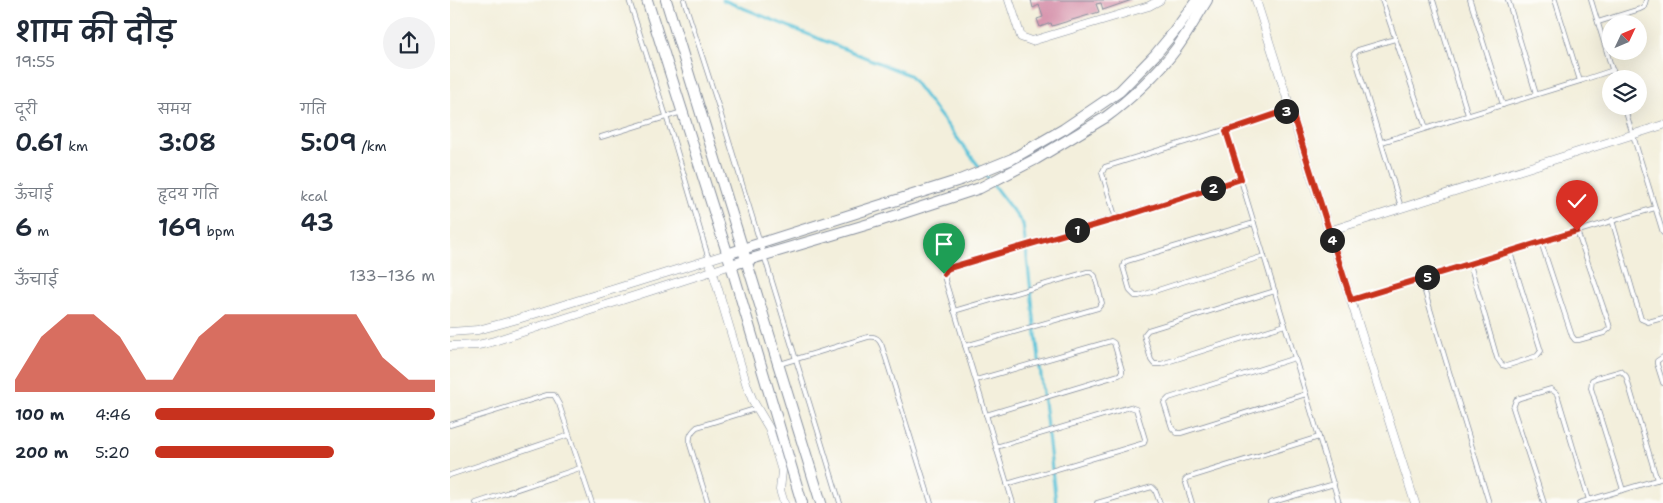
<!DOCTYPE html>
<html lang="hi">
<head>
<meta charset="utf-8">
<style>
  body { margin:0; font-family:"Shantell Sans","Playpen Sans Deva",sans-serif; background:#f2f2f3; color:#1f2937; height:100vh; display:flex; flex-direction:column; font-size:19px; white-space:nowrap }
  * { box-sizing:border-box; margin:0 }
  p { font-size:16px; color:#747a83 }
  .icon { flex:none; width:28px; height:28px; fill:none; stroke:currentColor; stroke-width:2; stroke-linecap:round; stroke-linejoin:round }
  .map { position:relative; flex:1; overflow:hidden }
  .details { display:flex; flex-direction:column; background:#fff; width:450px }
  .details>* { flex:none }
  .needle { width:32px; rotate:46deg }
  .fabs { position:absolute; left:1152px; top:15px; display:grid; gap:10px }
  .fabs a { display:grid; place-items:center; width:45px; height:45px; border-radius:50%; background:#fff; box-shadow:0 5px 20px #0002; font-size:25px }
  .pin { position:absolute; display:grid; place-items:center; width:42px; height:42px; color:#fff; margin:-51px -21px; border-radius:50% 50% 50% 0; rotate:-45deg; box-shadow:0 0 5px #0007 }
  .pin .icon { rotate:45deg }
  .km { position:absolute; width:25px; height:25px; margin:-12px; border-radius:50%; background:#222; color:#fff; font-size:14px; line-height:25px; text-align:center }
  .round { display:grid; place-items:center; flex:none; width:52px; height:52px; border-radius:26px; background:#f2f2f3 }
  .overview { display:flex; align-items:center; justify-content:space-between; height:85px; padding:0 15px }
  h1 { font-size:28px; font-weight:600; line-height:38px }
  .stats { display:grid; grid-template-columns:repeat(3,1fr); gap:8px; height:85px; padding:5px 15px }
  .stats div { display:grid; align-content:center }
  .stats b { font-size:25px; font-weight:600 }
  .stats small { font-size:14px; font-weight:400 }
  .stats p { font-size:14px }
  .chart { height:140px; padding:10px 15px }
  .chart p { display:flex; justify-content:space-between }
  .chart svg { width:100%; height:90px; margin-top:5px; fill:#c8321e; opacity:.7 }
  ul { padding:0 15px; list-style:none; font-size:16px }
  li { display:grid; grid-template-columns:80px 60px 1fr; align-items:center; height:38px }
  li i { height:12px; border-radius:6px; background:#c8321e }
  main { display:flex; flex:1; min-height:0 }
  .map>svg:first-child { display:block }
</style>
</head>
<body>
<main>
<section class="details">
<div class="overview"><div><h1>शाम की दौड़</h1><p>19:55</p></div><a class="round"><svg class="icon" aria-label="share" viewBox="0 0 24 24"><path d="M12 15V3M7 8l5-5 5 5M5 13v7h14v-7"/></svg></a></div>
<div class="stats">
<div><p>दूरी</p><b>0.61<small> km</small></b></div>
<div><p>समय</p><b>3:08</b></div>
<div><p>गति</p><b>5:09<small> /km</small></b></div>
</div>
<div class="stats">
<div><p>ऊँचाई</p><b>6<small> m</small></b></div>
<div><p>हृदय गति</p><b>169<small> bpm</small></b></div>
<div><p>kcal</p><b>43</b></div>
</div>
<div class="chart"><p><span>ऊँचाई</span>133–136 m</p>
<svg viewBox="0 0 160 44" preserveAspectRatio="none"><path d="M0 44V38L10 17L20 6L30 6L40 17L50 38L60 38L70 17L80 6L90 6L100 6L110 6L120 6L130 6L140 27L150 38L160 38V44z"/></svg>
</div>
<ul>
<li><b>100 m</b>4:46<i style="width:100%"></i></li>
<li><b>200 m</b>5:20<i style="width:64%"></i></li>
</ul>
</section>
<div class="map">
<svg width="1213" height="503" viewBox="0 0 1213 503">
  <rect width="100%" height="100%" fill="#fdfcf7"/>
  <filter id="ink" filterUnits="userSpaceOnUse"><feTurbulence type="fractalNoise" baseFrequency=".02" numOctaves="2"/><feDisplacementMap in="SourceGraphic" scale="10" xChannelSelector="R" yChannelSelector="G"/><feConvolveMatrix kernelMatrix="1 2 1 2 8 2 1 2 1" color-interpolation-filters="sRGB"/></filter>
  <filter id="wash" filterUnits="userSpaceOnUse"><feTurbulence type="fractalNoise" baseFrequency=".0096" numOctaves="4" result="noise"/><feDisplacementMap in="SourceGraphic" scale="20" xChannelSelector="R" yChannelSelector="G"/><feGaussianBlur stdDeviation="1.12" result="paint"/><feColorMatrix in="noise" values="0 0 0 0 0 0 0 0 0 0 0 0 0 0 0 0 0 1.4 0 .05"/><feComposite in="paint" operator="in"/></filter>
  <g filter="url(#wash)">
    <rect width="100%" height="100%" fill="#f3efdc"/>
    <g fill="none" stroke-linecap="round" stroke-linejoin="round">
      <polyline stroke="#5cc3d9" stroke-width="3" points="273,0 459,75 573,224 606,503"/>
    </g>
    <g id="blocks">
      <polygon fill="#d692ab" points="581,0 682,0 653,10 651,3 646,4 649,12 602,26 601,23 590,27 587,19 593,17 589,5 583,8"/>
    </g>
  </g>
  <g filter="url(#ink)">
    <use href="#blocks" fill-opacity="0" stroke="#878f9d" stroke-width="1"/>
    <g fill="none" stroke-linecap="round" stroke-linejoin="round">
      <g stroke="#878f9d" stroke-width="5.5">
        <g id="service">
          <polyline points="179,0 224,141 259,260"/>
          <polyline points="234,0 267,102 390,503"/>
          <polyline points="932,0 976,128"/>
          <polyline points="983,0 1018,115"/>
          <polyline points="1020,0 1053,105"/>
          <polyline points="1058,0 1086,94"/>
          <polyline points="1105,0 1130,81"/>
          <polyline points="1141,0 1165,79"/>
          <polyline points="1148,22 1190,9 1194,7 1196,0"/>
          <polyline points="945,39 908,50 904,54 951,207"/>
          <polyline points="1174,106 1213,233"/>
          <polyline points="776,131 889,503"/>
          <polyline points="151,137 232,112"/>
          <polyline points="932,142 1130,81 1163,70"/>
          <polyline points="666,219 652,173 655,167 841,109"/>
          <polyline points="1162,220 1191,319 1198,322 1213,318"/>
          <polyline points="804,223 677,261 674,263 673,267 680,291 685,296 689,296 814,256"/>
          <polyline points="1091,242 1122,336 1125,340 1129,340 1154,333 1160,328 1159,324 1127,231"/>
          <polyline points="1020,264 1047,358 1052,365 1056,366 1087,356 1091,351 1060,252"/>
          <polyline points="971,279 1039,503"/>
          <polyline points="825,291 698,330 694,335 701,360 704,364 711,364 835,325"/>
          <polyline points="901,300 1205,208"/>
          <polyline points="504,311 637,272 641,272 645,276 652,303 648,308 515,346"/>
          <polyline points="1213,357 1207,361 1207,364 1213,383"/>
          <polyline points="845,358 719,398 714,403 722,428 727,433 731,433 856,394"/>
          <path d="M330,364L418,337C426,336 429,339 432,346L481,503"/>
          <polyline points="526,380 661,341 664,343 672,370 672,373 669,375 536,415"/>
          <polyline points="0,425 97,395 104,395 109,404 142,503"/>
          <polyline points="546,447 680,407 686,409 695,439 694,443 557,484"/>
          <polyline points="0,475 119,435"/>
          <polyline points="1173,490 1141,388 1142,380 1146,378 1171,371 1176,376 1207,480"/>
          <polyline points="26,503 130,468"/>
          <path d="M258,503L240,445C239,437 240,433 247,427L308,408"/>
          <polyline points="563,503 495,280 495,270 791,179"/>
          <polyline points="647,503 702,487 705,490 710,503"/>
          <polyline points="742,503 735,480 737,478 869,437"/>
          <polyline points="820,503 884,484"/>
          <polyline points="1094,503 1063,408 1066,400 1070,398 1101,389 1107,394 1139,500"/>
          <polyline points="1129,503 1213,478"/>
        </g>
      </g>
      <g stroke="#878f9d" stroke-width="9">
        <g id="minor">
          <polyline points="559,0 571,37 582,41 699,6 710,0"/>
          <polyline points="806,0 965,503"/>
          <polyline points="879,231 1213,125"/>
          <polyline points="261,266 297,386 303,401 319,428 332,471 330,490 334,503"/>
          <polyline points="0,332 28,330 68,319 277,254"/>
          <polyline points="0,346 28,345 41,342 281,265"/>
        </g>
      </g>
      <g stroke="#878f9d" stroke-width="12">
        <g id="tertiary">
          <polyline points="197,0 281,265 352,503"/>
          <polyline points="216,0 371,503"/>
          <polyline points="277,254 510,180 562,159 614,129 670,91 705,55 724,32 747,0"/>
          <path d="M281,265L429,221L530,188L586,159L656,117C677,102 710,71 726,49C737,34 747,16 757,0"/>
        </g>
      </g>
      <use href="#service" stroke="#fff" stroke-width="4"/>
      <use href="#minor" stroke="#fff" stroke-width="8"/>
      <use href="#tertiary" stroke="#fff" stroke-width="10"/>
    </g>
  </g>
  <g fill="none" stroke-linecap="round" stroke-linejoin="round" filter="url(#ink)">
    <g stroke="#fff" stroke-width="10">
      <polyline id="route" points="494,274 496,270 499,268 666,219 791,179 776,131 841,109 901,300 1127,231"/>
    </g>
    <use href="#route" stroke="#c8321e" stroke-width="6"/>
  </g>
</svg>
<div class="fabs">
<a><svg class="needle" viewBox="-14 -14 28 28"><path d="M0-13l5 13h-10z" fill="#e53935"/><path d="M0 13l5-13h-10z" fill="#747a83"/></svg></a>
<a><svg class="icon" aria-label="layers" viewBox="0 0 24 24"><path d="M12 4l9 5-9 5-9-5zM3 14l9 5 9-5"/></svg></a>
</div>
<div class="pin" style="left:494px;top:274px;background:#1e9e55"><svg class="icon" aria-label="arrive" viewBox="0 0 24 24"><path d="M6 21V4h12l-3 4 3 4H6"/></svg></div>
<div class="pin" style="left:1127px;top:231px;background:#d93025"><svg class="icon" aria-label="check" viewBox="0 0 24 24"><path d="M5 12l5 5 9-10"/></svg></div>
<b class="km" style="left:627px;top:230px">1</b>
<b class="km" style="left:763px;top:188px">2</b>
<b class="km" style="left:836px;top:111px">3</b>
<b class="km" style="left:882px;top:240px">4</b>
<b class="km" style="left:977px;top:277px">5</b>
</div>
</main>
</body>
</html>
